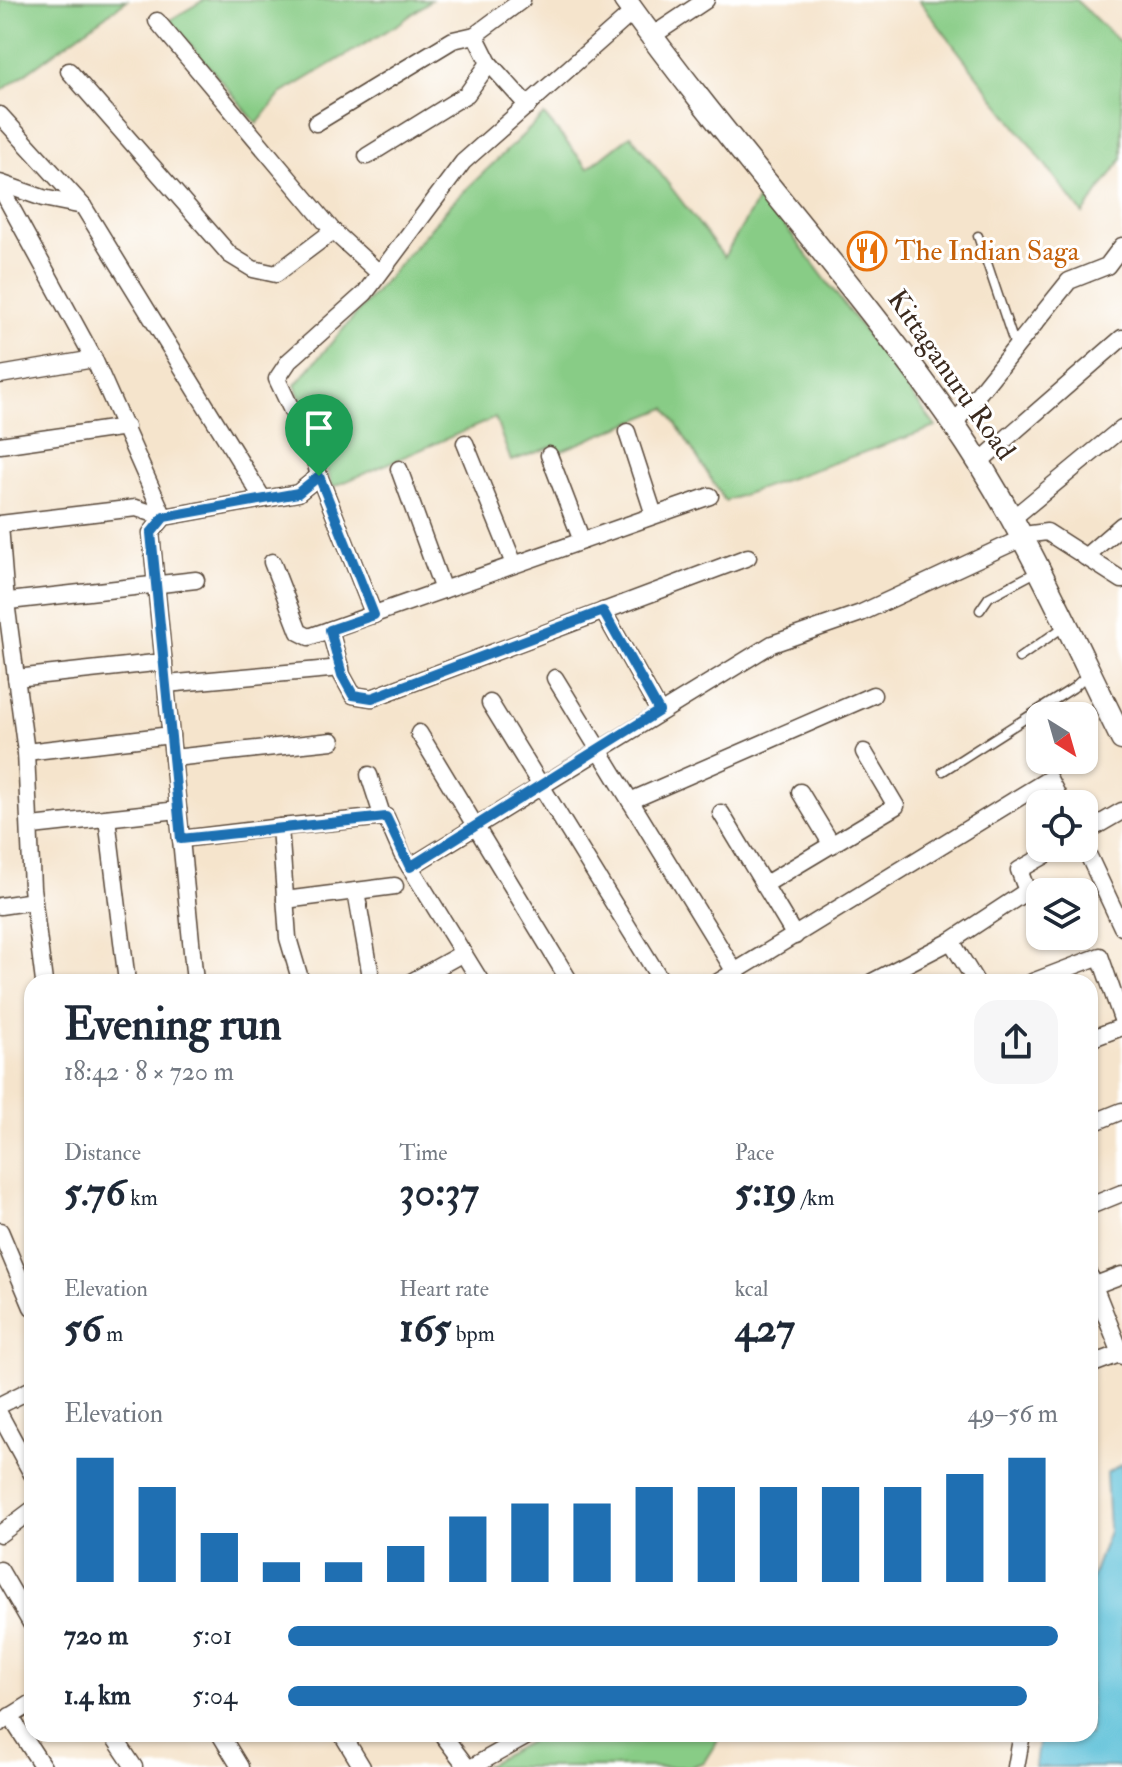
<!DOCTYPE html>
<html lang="en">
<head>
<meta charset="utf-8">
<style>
  body { margin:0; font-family:"IM FELL Double Pica",serif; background:#f6f6f7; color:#1f2937; height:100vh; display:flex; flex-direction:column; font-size:30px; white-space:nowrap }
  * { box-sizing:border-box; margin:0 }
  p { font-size:26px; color:#747a83 }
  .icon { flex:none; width:44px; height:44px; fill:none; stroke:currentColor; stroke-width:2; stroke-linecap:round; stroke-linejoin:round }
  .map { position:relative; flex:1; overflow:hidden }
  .side { position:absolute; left:24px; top:974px; width:1074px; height:768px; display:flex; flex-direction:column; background:#fff; border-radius:24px; box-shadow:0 2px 6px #0004 }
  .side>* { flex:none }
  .needle { width:52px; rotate:143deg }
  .fabs { position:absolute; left:1026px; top:702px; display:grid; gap:16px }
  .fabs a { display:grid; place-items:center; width:72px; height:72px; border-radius:16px; background:#fff; box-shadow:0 2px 6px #0004; font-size:40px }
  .pin { position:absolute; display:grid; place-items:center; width:68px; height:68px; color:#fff; margin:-82px -34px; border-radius:50% 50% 50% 0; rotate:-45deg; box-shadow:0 0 8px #0007 }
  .pin .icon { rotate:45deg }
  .round { display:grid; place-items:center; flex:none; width:84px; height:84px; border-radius:24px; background:#f6f6f7 }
  .head { display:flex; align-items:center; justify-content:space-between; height:136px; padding:0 40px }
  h1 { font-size:44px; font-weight:700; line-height:60px }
  .stats { display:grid; grid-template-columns:repeat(3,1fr); gap:12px; height:136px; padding:8px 40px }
  .stats div { display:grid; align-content:center }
  .stats b { font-size:40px; font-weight:700 }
  .stats small { font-size:22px; font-weight:400 }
  .stats p { font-size:22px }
  .chart { height:224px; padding:16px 40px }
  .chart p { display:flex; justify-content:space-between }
  .chart svg { width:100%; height:144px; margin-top:8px; stroke:#1f6fb2; stroke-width:6 }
  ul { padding:0 40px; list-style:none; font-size:26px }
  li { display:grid; grid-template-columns:128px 96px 1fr; align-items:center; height:60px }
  li i { height:20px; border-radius:10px; background:#1f6fb2 }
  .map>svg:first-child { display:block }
</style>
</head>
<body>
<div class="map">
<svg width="1122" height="1767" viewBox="0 0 1122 1767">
  <rect width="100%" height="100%" fill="#fff"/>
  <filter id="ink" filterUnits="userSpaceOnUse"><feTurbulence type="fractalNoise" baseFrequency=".0125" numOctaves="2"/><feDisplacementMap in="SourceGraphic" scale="16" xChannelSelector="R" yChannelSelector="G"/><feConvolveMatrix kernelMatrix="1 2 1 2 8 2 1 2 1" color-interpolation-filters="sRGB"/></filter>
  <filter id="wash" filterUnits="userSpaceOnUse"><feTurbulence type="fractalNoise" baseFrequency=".006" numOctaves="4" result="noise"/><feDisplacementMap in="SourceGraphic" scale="32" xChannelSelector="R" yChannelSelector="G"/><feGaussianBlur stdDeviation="1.8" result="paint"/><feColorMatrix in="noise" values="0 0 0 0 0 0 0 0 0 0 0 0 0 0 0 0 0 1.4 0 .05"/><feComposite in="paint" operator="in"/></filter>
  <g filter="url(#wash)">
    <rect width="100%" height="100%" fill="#f5e4cc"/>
    <g fill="#88cc86" stroke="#627b52" stroke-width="2">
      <polygon points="0,0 127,0 1,91"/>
      <polygon points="204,0 431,0 400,23 281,94 257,124 170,20"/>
      <polygon points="919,0 1076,0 1122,44 1122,159 1083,214"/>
      <polygon points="544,115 588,168 631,135 724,257 761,194 936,427 725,501 666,408 558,452 555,446 511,461 495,418 333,487 295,385 453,202"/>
      <polygon points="543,1734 713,1734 718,1740 704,1762 690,1767 483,1767"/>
    </g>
    <polygon fill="#5bc0d8" stroke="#4b757b" stroke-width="2" points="1122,1464 1122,1767 1035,1767 1039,1734 1090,1734 1090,1583 1109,1531 1106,1473"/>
  </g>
  <g filter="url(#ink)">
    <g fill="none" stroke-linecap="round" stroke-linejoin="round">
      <g stroke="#574638" stroke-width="11">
        <g id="lane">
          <polyline points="978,236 1015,346"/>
          <polyline points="980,610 989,597 1038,571"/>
          <polyline points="1019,658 1065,626"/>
          <polyline points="943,771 1073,688 1089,673"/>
        </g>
      </g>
      <g stroke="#574638" stroke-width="19">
        <g id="street">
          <polyline points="157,21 333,231 379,273"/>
          <polyline points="475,35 489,63 528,106"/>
          <polyline points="652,36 706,0"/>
          <polyline points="69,71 230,255 253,269 276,274 333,231"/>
          <polyline points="0,115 83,206"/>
          <polyline points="316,123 453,40 475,35 522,0"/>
          <polyline points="367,156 467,94 489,63"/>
          <polyline points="0,183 43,198 83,206 263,499"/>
          <polyline points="0,187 94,359 164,517"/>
          <polyline points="0,375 94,359"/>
          <polyline points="954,424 1069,281 1107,266 1122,246"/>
          <polyline points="627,432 654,515"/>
          <polyline points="465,443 514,564"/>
          <polyline points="0,445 126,427"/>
          <polyline points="549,455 582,541"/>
          <polyline points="978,463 1122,338"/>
          <polyline points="399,469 443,590"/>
          <polyline points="319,476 374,615"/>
          <polyline points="1013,518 1122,428"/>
          <polyline points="0,524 136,508 164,517"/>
          <polyline points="0,525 6,602 26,752 32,888 44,982"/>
          <polyline points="1085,557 1122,525"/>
          <polyline points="272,562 299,632 309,637 710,496"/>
          <polyline points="0,602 196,580"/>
          <polyline points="603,611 659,711"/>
          <polyline points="330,630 342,675 353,695 372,698 748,557"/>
          <polyline points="16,678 164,662"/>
          <polyline points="555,678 735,972"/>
          <polyline points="166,684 341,668"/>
          <polyline points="490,703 662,982"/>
          <polyline points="419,733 570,982"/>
          <polyline points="26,752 171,735"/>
          <polyline points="173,758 332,741"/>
          <polyline points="369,775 383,818"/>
          <polyline points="800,792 832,845"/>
          <polyline points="630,801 873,695"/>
          <polyline points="721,813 795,936"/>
          <polyline points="107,818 127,982"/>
          <polyline points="32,826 178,810"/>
          <polyline points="280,827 386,817 402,854 481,982"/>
          <polyline points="1084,833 1122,811"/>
          <polyline points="181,839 280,827 288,938 301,982"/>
          <polyline points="1084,846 1122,927"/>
          <polyline points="410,867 772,644 861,613 1031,534 1047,532 1122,580"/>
          <polyline points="764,885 896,806 864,752"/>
          <polyline points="356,891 370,971"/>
          <polyline points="285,900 395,886"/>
          <polyline points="0,906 34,901"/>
          <polyline points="195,982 151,533 164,517 298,493 319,476 314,457 277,379 289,361 365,293 463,162 634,11"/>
          <polyline points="411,982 463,953"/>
          <polyline points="718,982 1049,779 1062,804"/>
          <polyline points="872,982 951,941"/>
          <polyline points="976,982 951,941 1027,891 1019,870 1058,848"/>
          <polyline points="1032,982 1100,956 1122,1019"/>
          <polyline points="1090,1039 1122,1027"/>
          <polyline points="1090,1124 1122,1111"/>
          <polyline points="1090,1206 1122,1193"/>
          <polyline points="0,1231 32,1307"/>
          <polyline points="1090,1276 1122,1356"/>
          <polyline points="1090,1287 1122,1275"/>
          <polyline points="1090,1365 1122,1353"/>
          <polyline points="0,1405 32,1389"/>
          <polyline points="0,1415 32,1474"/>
          <polyline points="0,1534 32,1510"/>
          <polyline points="0,1570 32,1625"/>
          <polyline points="10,1716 43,1767"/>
          <polyline points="0,1723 32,1703"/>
          <polyline points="112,1734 134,1767"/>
          <polyline points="220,1734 240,1767"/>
          <polyline points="342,1734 362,1767"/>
          <polyline points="442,1734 467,1767"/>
          <polyline points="472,1767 531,1734"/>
          <polyline points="1016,1767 1022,1734"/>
        </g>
      </g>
      <g stroke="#574638" stroke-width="25">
        <path id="secondary" d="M625,0C729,145 851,277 953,423C1021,521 1069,632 1122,739"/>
      </g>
      <use href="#lane" stroke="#fff" stroke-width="8"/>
      <use href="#street" stroke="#fff" stroke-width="16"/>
      <use href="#secondary" stroke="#fff" stroke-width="22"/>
    </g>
  </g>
  <g fill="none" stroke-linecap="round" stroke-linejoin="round" filter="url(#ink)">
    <g stroke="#fff" stroke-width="16">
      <polygon id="route" points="319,476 374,615 330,630 342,675 353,695 372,698 603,611 659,711 410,867 386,817 181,839 151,533 164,517 298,493"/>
    </g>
    <use href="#route" stroke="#1f6fb2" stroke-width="10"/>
  </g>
  <defs>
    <g id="restaurant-ring" transform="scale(2)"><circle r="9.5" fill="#fff" stroke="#e8710a" stroke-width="1.5"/><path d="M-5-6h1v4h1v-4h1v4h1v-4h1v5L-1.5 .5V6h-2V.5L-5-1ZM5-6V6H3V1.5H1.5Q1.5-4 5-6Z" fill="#e8710a"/></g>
  </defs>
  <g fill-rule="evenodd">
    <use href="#restaurant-ring" x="867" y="251"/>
  </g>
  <g text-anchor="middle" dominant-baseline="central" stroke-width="6" stroke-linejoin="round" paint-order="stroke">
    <g font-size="28" fill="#c56008" stroke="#fff" text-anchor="start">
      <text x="895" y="251">The Indian Saga</text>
    </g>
    <g font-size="28" fill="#3b2a1e" stroke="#fff">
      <text transform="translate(951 375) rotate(55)">Kittaganuru Road</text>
    </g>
  </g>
</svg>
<div class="fabs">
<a><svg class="needle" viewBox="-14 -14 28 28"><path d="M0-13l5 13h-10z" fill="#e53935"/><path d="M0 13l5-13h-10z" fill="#747a83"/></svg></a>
<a><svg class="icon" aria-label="locate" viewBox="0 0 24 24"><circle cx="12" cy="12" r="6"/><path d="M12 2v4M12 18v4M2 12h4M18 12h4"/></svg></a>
<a><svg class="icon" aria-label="layers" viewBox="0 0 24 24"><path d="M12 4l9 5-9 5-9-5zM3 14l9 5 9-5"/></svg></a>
</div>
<div class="pin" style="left:319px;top:476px;background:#1e9e55"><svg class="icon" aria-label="arrive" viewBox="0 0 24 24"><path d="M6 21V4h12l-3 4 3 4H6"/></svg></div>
<section class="side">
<div class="head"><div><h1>Evening run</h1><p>18:42 · 8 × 720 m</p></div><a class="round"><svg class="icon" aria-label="share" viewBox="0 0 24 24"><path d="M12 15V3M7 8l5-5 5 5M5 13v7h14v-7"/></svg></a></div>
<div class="stats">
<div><p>Distance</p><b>5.76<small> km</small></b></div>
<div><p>Time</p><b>30:37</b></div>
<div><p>Pace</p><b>5:19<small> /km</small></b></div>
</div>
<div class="stats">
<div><p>Elevation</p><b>56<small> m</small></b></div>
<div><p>Heart rate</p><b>165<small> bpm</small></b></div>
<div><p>kcal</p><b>427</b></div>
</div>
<div class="chart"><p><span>Elevation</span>49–56 m</p>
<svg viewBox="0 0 160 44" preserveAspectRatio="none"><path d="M5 44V6M15 44V15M25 44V29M35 44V38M45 44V38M55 44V33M65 44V24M75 44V20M85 44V20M95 44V15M105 44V15M115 44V15M125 44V15M135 44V15M145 44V11M155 44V6"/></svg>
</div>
<ul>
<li><b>720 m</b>5:01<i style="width:100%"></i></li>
<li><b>1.4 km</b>5:04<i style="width:96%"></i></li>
</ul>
</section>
</div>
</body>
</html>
